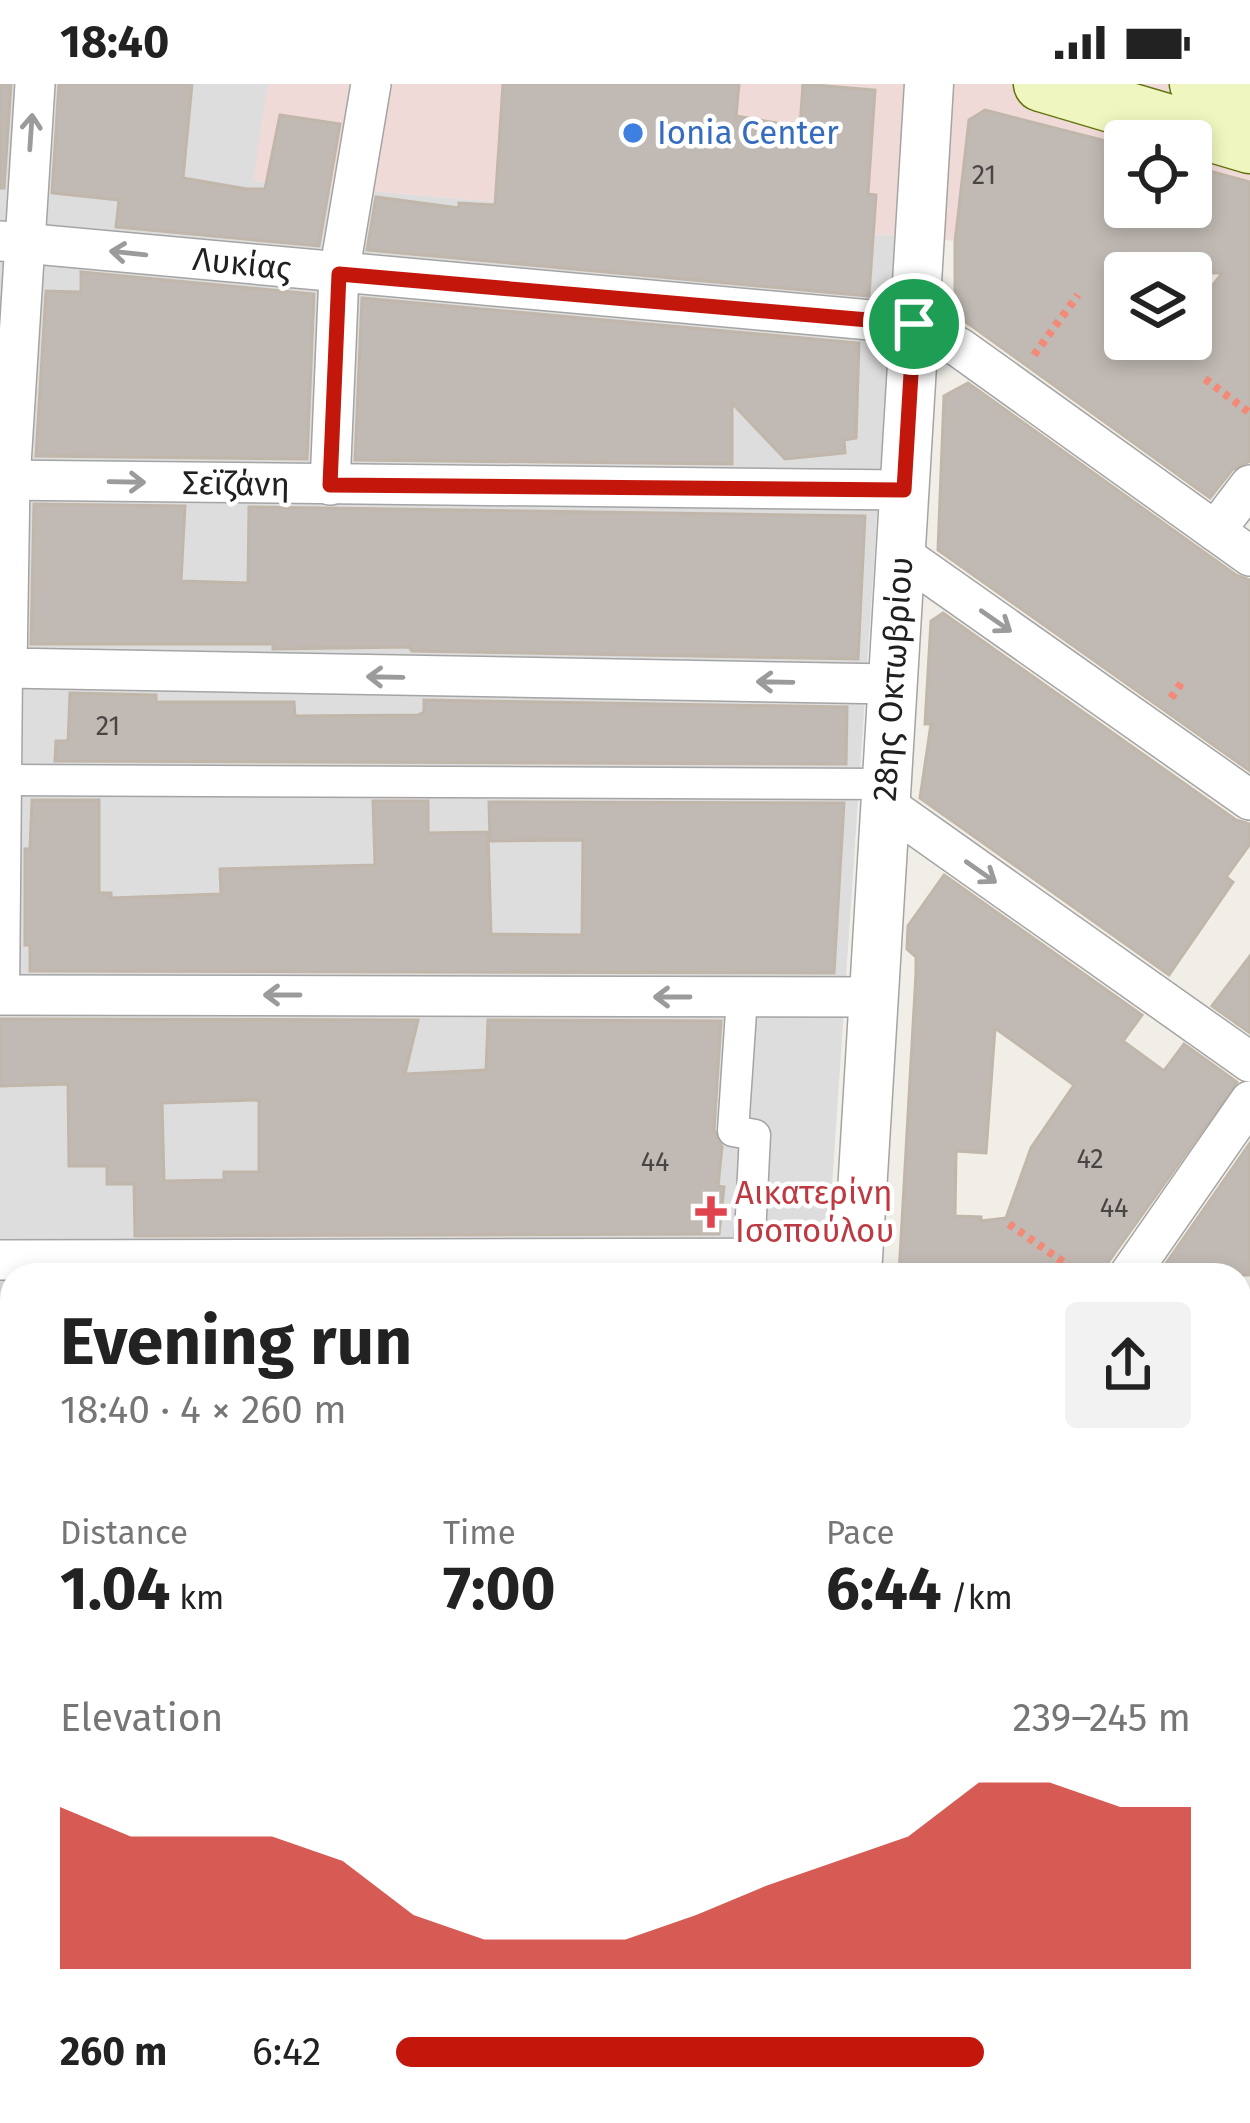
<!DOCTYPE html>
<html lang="en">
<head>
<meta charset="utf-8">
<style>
  body { margin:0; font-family:"Fira Sans",sans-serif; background:#f2f2f2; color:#222; height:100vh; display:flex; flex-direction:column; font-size:45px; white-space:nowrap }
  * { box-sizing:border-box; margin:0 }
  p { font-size:39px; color:#767676 }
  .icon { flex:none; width:66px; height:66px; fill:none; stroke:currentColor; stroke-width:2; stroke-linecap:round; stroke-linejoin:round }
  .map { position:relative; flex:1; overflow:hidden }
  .sheet { position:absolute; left:0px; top:1179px; width:1251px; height:861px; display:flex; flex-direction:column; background:#fff; border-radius:36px 36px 0 0; box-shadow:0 6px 18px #0003 }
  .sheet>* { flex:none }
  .controls { position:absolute; left:1104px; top:36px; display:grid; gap:24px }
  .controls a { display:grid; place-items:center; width:108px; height:108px; border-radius:12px; background:#fff; box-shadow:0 6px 18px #0003; font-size:60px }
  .pin { position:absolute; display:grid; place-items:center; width:102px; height:102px; color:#fff; margin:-51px; border:6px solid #fff; border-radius:50%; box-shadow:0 3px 12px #0007 }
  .round { display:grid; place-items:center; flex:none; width:126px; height:126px; border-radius:12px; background:#f2f2f2 }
  .head { display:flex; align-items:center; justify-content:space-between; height:204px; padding:0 60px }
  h1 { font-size:66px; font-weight:700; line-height:90px }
  .stats { display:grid; grid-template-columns:repeat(3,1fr); gap:18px; height:204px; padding:12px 60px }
  .stats div { display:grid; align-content:center }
  .stats b { font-size:60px; font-weight:700 }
  .stats small { font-size:33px; font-weight:400 }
  .stats p { font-size:33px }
  .chart { height:336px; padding:24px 60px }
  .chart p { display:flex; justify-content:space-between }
  .chart svg { width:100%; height:216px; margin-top:12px; fill:#c4170c; opacity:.7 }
  ul { padding:0 60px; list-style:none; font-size:39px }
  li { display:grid; grid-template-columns:192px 144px 1fr; align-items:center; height:90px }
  li i { height:30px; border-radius:15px; background:#c4170c }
  .status { display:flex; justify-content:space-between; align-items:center; height:84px; padding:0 60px; background:#fff; direction:ltr }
  .status svg { height:33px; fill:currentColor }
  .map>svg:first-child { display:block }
</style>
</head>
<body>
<div class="status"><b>18:40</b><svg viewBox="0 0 49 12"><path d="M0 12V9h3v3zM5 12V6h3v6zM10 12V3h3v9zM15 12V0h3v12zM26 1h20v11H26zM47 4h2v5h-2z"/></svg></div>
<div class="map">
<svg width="1250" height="2039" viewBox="0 0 1250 2039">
  <rect width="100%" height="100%" fill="#f0eee7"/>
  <polygon fill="#dedddd" points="0,0 268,0 254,97 896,152 826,1191 12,1191 12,2028 1239,2028 1239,1644 1250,1654 1250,2039 0,2039"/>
  <path fill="#f0dad8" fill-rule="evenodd" d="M268,0H1250V182L253,97ZM1125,57H1191V123H1125Z"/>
  <g fill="#c1bab4" stroke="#c1b6aa" stroke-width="3" fill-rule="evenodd">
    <polygon points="0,0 11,0 4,104 0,104"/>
    <polygon points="59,0 192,0 183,94 247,105 265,105 280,31 340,40 319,162 116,143 119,116 52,109"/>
    <polygon points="503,0 739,0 736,32 800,43 803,0 875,6 868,110 876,111 869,212 367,166 376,113 459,124 459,119 495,121"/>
    <path d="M985,26L1125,62V123H1191V82L1250,98V377L1232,386L1210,414L955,230V158L969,36ZM1125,189H1222L1191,231V255H1125Z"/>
    <polygon points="81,188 314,210 307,375 36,372 46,207 81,208"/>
    <polygon points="362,214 859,259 856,354 844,356 845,369 785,375 732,319 732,380 355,376"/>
    <polygon points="968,299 1236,491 1250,496 1250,687 938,466 944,312"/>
    <polygon points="34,420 185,422 181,497 248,499 249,423 865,432 858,575 412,567 409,563 273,565 273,560 31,560"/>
    <polygon points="943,529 1236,736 1250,740 1250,760 1226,793 1233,798 1169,891 920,714 931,640 925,640 931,537"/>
    <polygon points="70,609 156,611 156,618 294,618 295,632 418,631 424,628 424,616 847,623 846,680 55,677 56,657 68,657"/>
    <polygon points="32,716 99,716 99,809 111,809 111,814 221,810 220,785 375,781 373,717 428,717 428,749 488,748 491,850 582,851 583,756 490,757 489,718 844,719 834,889 30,887 30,861 25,861 25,765 30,765"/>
    <path d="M944,791L1142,931L1123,957L1164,987L1184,960L1237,998L1109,1177L1105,1191H899L916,889V873L907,865L908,842ZM995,944L1074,1001L1031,1064L1006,1134L981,1137V1133L955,1132L956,1067L986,1069Z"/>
    <polygon points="1250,872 1250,949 1212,922"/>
    <path d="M0,935L418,936L405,990L486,986L488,936L721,937L714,1046L722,1063L718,1102L724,1103L719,1150L135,1152L134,1100H107V1082H69L68,1000L0,1002ZM259,1016V1088H224V1096L164,1097L162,1019Z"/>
    <polygon points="1250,1059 1250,1191 1158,1191"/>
  </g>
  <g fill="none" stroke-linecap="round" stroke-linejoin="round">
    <g stroke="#a4a4a4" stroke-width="33">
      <g id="pedestrian">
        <polyline points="0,584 7,584 4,910"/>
        <polyline points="6,696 887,700"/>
        <polyline points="742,913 733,1047 755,1051 748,1191"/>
      </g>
    </g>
    <g stroke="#a4a4a4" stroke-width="42">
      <g id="minor">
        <polyline points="35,0 10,396 7,584 892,600"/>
        <polyline points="0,157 914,240 960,264 1250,472"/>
        <polyline points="0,396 904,406"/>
        <polyline points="330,401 339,190 371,0"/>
        <polyline points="1215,447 1250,401"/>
        <polyline points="901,470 1250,716"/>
        <polyline points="885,720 1250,978"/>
        <polyline points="0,911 873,913"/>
        <polyline points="0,1176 858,1174"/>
        <polyline points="1129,1191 1250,1017"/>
        <polyline points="0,1449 12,1448"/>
        <polyline points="0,1637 12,1636"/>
        <polyline points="0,1816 12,1815"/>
        <polyline points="0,1968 12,1996"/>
        <polyline points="671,2028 671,2039"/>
        <polyline points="1133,2028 1137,2039"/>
        <polyline points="17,2039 77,2028"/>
      </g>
    </g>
    <g stroke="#a4a4a4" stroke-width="51">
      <g id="tertiary">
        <polyline points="857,1191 929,0"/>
        <polyline points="1239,1617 1250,1627"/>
      </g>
    </g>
    <g stroke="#62730c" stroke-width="57">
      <g id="secondary">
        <polyline points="1041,0 1250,62"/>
        <polyline points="1197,0 1250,15"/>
      </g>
    </g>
    <g stroke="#f28a77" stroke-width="8" stroke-dasharray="6 6" stroke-linecap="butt">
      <polyline points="1034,271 1078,211"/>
      <polyline points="1205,295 1250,329"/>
      <polyline points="1171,614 1182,598"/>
      <polyline points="1009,1140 1082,1191"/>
      <polyline points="1239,1304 1250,1312"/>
    </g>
    <use href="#pedestrian" stroke="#fff" stroke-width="30"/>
    <use href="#minor" stroke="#fff" stroke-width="39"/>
    <use href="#tertiary" stroke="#fff" stroke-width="48"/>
    <use href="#secondary" stroke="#f0f6bf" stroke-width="54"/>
  </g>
  <defs><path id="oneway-shaft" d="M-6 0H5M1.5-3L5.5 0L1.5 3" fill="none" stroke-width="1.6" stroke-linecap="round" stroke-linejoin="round" transform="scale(3)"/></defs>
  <g stroke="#9b9b9b">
    <use href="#oneway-shaft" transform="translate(31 48) rotate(-86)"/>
    <use href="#oneway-shaft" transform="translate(128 169) rotate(-174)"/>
    <use href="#oneway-shaft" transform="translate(127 398) rotate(1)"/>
    <use href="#oneway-shaft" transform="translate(996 537) rotate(35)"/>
    <use href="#oneway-shaft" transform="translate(385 593) rotate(-179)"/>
    <use href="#oneway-shaft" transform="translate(775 598) rotate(-179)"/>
    <use href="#oneway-shaft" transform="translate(981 788) rotate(35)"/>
    <use href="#oneway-shaft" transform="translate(282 911) rotate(-180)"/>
    <use href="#oneway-shaft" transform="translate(672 913) rotate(-180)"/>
  </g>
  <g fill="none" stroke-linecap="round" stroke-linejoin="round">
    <g stroke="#fff" stroke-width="24">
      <polygon id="route" points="339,190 914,240 904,406 330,401"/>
    </g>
    <use href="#route" stroke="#c4170c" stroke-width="15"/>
  </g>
  <circle fill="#3f7fe0" stroke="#fff" stroke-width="4.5" cx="633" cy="49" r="12"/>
  <path fill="#e0444e" stroke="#fff" stroke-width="4.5" d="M705 1110h12v12h12v12h-12v12h-12v-12h-12v-12h12z"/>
  <g text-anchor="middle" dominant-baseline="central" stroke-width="9" stroke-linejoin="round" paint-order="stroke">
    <g font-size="27" fill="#484645">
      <text x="984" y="91">21</text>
      <text x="108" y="642">21</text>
      <text x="1090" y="1075">42</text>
      <text x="655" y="1078">44</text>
      <text x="1114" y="1124">44</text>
    </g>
    <g font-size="33" fill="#366cbe" stroke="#fff" text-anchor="start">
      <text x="657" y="49">Ionia Center</text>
    </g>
    <g font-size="33" fill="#202020" stroke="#fff">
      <text transform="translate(242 180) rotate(6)">Λυκίας</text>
      <text transform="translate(236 400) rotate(1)">Σεϊζάνη</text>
      <text transform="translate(893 595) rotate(-86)">28ης Οκτωβρίου</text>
    </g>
    <g font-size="33" fill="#be3a42" stroke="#fff" text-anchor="start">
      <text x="735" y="1109">Αικατερίνη<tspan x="735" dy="38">Ισοπούλου</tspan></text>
    </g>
  </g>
</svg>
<div class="controls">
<a><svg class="icon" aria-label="locate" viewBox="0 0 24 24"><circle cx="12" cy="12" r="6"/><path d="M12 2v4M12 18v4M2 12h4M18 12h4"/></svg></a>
<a><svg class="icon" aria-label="layers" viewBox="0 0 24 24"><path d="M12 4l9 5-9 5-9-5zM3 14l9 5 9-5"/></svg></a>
</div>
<div class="pin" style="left:914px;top:240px;background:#1e9e55"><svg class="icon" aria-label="arrive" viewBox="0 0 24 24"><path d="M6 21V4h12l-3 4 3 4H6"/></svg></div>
<section class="sheet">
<div class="head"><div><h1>Evening run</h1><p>18:40 · 4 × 260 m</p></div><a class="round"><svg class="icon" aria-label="share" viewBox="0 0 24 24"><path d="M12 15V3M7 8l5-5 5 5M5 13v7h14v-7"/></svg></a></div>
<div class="stats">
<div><p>Distance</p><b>1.04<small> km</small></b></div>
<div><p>Time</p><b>7:00</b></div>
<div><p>Pace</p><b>6:44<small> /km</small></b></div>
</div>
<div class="chart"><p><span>Elevation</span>239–245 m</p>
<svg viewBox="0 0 160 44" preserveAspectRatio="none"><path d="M0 44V11L10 17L20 17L30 17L40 22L50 33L60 38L70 38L80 38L90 33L100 27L110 22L120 17L130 6L140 6L150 11L160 11V44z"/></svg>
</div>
<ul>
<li><b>260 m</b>6:42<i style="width:74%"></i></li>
</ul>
</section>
</div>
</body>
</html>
